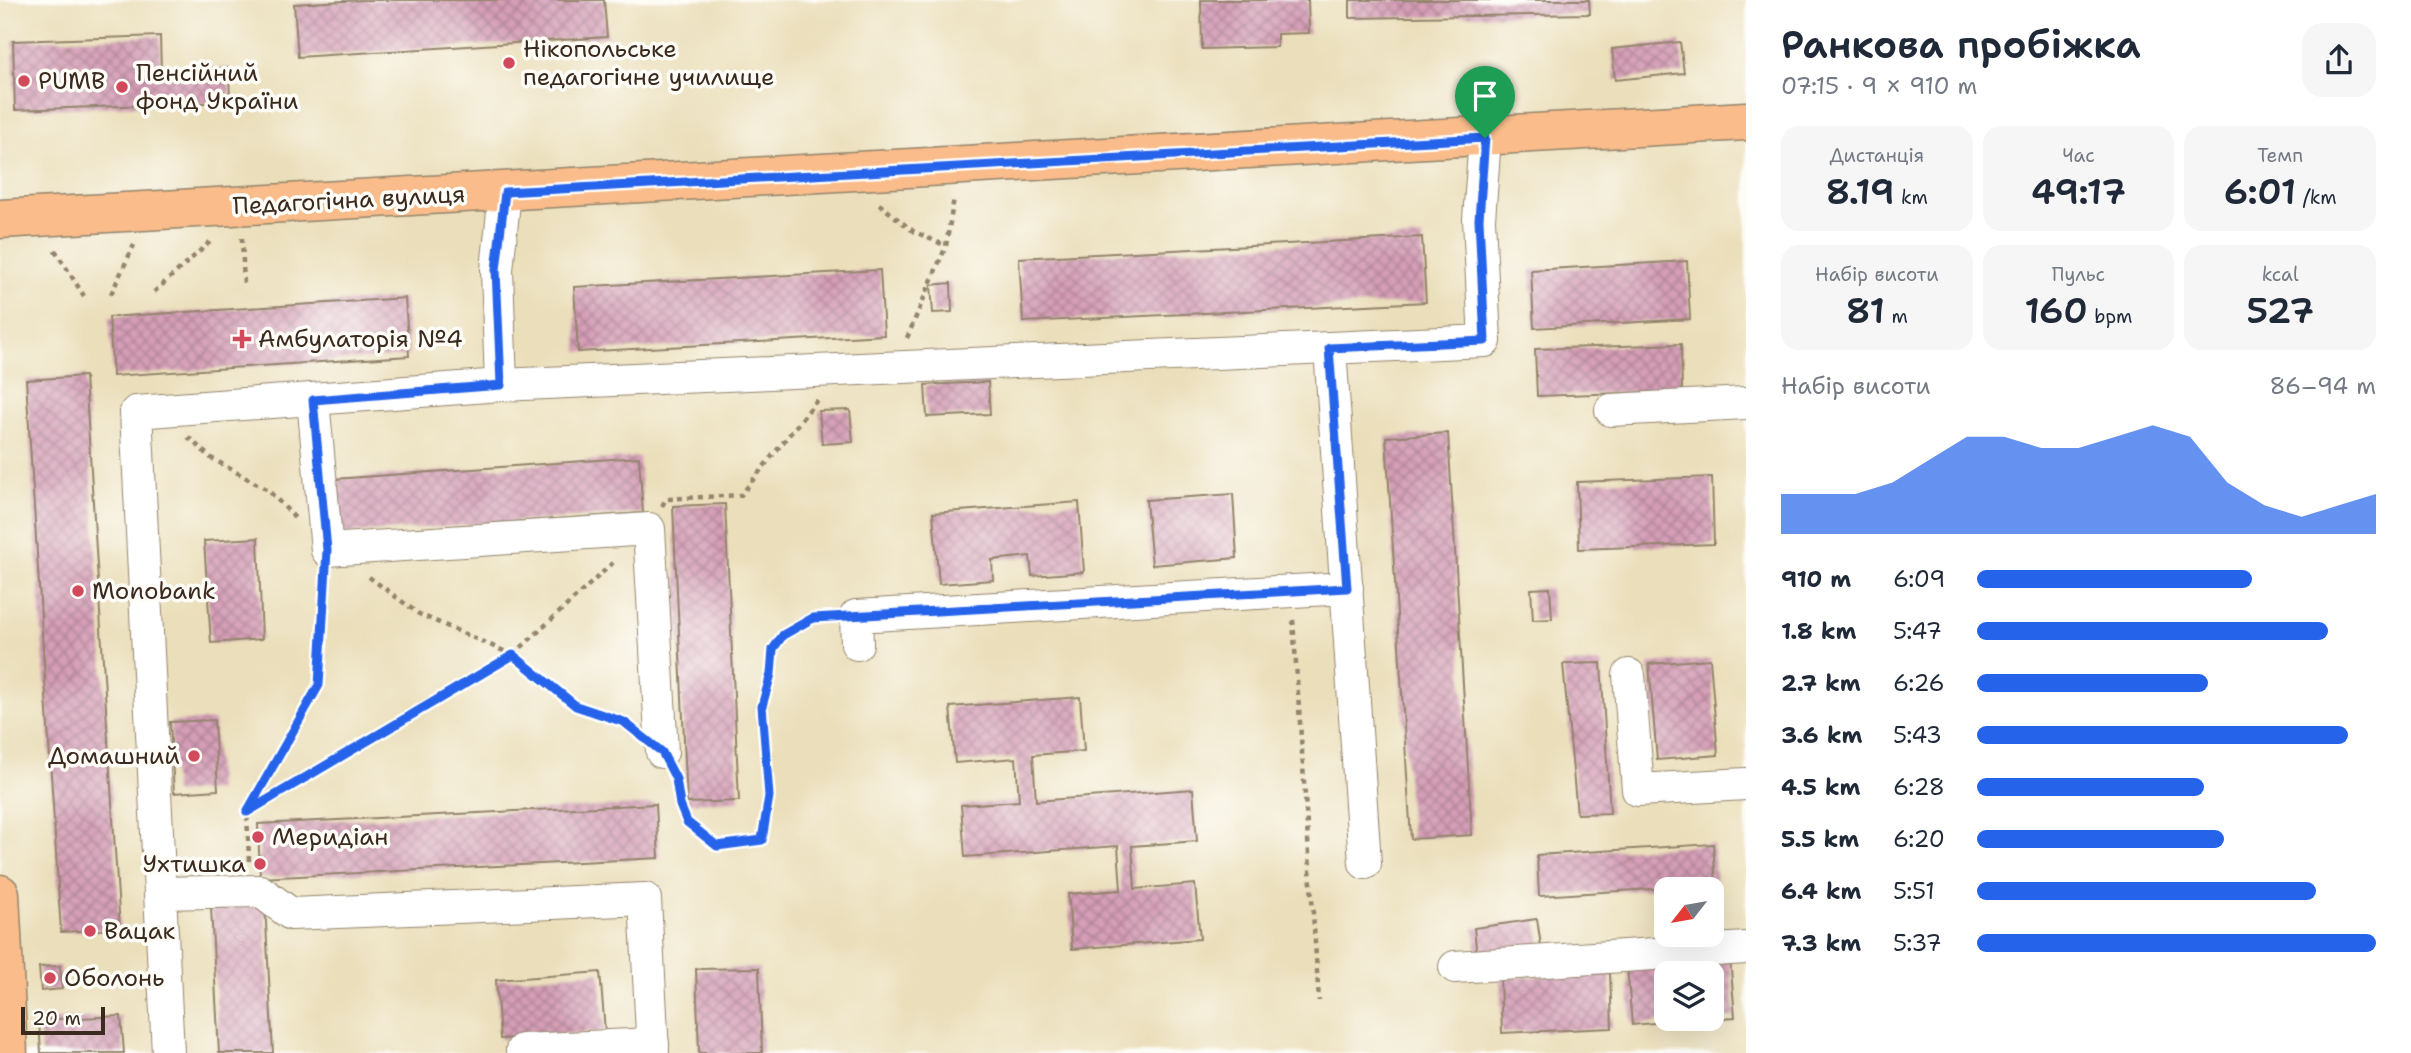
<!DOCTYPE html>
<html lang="uk">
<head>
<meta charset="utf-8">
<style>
  body { margin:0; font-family:"Shantell Sans",sans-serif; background:#f6f6f7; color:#1f2937; height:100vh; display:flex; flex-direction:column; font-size:26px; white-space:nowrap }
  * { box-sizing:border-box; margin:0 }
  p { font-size:23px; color:#747a83 }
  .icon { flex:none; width:38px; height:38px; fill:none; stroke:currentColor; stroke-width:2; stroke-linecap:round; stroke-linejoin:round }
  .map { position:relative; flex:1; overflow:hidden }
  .sheet { display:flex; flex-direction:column; background:#fff; width:665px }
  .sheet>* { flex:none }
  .needle { width:46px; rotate:239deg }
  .buttons { position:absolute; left:1654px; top:877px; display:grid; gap:14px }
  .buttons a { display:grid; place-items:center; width:70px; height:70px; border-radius:14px; background:#fff; box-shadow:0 7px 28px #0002; font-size:35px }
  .scale { position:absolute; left:21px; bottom:18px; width:84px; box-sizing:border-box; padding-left:7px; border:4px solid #3b2a1e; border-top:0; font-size:19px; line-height:24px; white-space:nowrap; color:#3b2a1e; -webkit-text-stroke:5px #fdfcf7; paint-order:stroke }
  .pin { position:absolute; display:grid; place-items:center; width:60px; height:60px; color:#fff; margin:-72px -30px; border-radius:50% 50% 50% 0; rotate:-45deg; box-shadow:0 0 7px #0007 }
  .pin .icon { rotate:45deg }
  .round { display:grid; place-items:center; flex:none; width:74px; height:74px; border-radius:21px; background:#f6f6f7 }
  .overview { display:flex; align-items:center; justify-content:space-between; height:119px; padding:0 35px }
  h1 { font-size:38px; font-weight:600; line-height:52px }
  .metrics { display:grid; grid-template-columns:repeat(3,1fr); gap:10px; height:119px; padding:7px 35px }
  .metrics div { display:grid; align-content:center; border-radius:18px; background:#f6f6f7; text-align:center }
  .metrics b { font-size:35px; font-weight:600 }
  .metrics small { font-size:19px; font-weight:400 }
  .metrics p { font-size:19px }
  .chart { height:196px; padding:14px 35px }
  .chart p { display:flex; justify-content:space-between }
  .chart svg { width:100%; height:126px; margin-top:7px; fill:#2563eb; opacity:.7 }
  ul { padding:0 35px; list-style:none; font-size:23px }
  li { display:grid; grid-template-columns:112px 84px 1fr; align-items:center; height:52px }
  li i { height:18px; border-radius:9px; background:#2563eb }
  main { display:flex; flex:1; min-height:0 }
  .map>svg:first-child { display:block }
</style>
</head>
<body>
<main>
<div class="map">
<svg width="1746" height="1053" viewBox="0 0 1746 1053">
  <defs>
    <pattern id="building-cross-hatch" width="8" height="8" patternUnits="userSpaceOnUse" patternTransform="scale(1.75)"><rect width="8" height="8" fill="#d59fb7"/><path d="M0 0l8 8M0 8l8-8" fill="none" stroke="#ae8294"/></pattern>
  </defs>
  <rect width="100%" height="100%" fill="#fdfcf7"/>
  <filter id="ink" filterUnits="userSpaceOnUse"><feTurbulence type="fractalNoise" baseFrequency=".0143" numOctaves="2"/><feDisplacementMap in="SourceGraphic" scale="14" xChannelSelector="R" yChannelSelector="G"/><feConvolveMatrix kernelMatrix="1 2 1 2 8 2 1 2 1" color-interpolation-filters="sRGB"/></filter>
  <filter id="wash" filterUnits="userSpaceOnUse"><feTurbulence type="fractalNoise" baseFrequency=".00686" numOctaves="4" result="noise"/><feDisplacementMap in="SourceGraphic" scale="28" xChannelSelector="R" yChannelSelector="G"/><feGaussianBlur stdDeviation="1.57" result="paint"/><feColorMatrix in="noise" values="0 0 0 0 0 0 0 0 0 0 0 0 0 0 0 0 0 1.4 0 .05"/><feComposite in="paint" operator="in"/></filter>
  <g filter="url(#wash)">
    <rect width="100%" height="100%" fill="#ebdfbb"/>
    <g id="blocks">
      <g fill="url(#building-cross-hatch)">
        <polygon points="362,0 604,0 607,37 298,57 294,4"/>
        <polygon points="1201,0 1308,0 1309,33 1277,34 1277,47 1202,49"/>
        <polygon points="1350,0 1589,0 1590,14 1350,18"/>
        <polygon points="160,36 161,71 229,68 230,102 15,110 13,41"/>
        <polygon points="1680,42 1684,73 1615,80 1612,49"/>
        <polygon points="1422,237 1426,302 1023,322 1019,258"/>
        <polygon points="1687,261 1690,319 1534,328 1531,270"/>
        <polygon points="880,270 884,335 578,352 574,287"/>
        <polygon points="951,283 952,312 933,313 931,285"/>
        <polygon points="405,298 409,356 113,376 109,317"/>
        <polygon points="1681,344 1682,391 1537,396 1535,349"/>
        <polygon points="85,376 120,929 61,932 26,380"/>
        <polygon points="988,382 990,414 927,417 925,385"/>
        <polygon points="850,410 853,442 822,444 819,411"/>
        <polygon points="1448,433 1472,835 1411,839 1386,437"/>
        <polygon points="639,457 643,513 338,534 334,479"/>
        <polygon points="1712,477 1714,544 1579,549 1577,482"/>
        <polygon points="1233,494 1237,558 1152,565 1146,500"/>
        <polygon points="1079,502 1084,572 1032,576 1030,556 992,560 993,580 939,584 933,513"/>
        <polygon points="725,504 739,801 687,803 673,506"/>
        <polygon points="258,538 262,639 211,643 204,541"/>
        <polygon points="1550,588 1552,619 1533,620 1531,589"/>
        <polygon points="1710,659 1718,755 1657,760 1649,664"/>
        <polygon points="1601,663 1610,813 1577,814 1563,664"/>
        <polygon points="1080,697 1084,751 1033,755 1036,801 1193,789 1197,841 1132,846 1135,889 1195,884 1200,939 1072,949 1068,894 1121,890 1118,846 965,857 961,805 1019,801 1016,758 955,763 950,707"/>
        <polygon points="214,720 218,790 174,793 170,722"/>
        <polygon points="656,804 659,858 260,878 258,824"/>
        <polygon points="1713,844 1716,885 1539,896 1537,855"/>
        <polygon points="265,905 273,1053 219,1053 211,908"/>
        <polygon points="1537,919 1541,946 1477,956 1474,928"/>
        <polygon points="1730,958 1735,1017 1712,1019 1712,973 1666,973 1666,1018 1689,1020 1632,1025 1627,966"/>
        <polygon points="60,966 62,989 41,991 39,967"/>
        <polygon points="759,968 762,1053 699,1053 696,969"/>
        <polygon points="600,972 605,1031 500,1039 496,980"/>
        <polygon points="1610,973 1612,1028 1502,1033 1500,978"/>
        <polygon points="121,1016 124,1053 41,1053 39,1020"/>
      </g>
    </g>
  </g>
  <g filter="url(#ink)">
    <use href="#blocks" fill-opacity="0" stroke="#93846c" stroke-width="2"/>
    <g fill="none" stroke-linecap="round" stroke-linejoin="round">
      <g stroke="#93846c" stroke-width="34">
        <g id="minor">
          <polyline points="1330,348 1365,863"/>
          <polyline points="501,385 1485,341 1479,219 1485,138"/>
          <polyline points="313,400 327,550 649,529 662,752"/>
          <polyline points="1611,410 1746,403"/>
          <polyline points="857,644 856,616 1347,588"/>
          <polyline points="1629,675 1638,790 1746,784"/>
          <polyline points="160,893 260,891 291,914 645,899 653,1053"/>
          <polyline points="1455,967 1746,948"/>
          <polyline points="522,1050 653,1044"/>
          <polyline points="168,1053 136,412 501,385 497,270 505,192"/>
        </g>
      </g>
      <g stroke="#93846c" stroke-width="41">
        <g id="major">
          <polyline points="0,219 1746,121"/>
          <polyline points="0,894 8,1053"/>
        </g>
      </g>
      <g stroke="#93846c" stroke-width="4.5" stroke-dasharray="5 5" stroke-linecap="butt">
        <polyline points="879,204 913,231 946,246"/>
        <polyline points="242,238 244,286"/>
        <polyline points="55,250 84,296"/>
        <polyline points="154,292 211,241"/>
        <polyline points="111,294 134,245"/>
        <polyline points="907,338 946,246 954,198"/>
        <polyline points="188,437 211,458 268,490 295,518"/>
        <polyline points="662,506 666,499 741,495 817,400"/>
        <polyline points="369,577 419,614 513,655 576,707 604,713 631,727"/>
        <polyline points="1293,620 1319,1001"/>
        <path d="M675,777C684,818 682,821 717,846L762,840L769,796L763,706L771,674L773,649L783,635L813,618L827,617"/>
        <polyline points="247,812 513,655 616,560"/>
        <polyline points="249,861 247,812 319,685 325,578"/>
      </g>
      <use href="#minor" stroke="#fff" stroke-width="32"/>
      <use href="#major" stroke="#f9bc8a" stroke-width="38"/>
    </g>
  </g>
  <g fill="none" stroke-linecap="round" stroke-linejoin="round" filter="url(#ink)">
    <g stroke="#fff" stroke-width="14">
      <polygon id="route" points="1485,138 1479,219 1485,341 1329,348 1347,588 813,618 783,635 773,649 771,674 762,706 769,796 762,840 717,846 687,822 680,805 676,779 662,752 624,722 576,706 513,655 247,812 319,685 327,550 313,400 501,385 496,270 505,192"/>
    </g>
    <use href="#route" stroke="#2563eb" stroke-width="9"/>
  </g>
  <g fill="#d1495b" stroke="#fdfcf7" stroke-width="2.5">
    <circle cx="509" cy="63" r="7"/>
    <circle cx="24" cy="81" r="7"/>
    <circle cx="122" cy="87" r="7"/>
    <path d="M238.5 328.5h7v7h7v7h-7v7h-7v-7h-7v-7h7z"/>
    <circle cx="78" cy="591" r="7"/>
    <circle cx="194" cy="756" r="7"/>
    <circle cx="258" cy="837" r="7"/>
    <circle cx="260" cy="864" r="7"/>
    <circle cx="90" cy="931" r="7"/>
    <circle cx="50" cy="978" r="7"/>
  </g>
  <g text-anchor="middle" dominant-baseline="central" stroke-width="7" stroke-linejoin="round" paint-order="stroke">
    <g font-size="24" fill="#3b2a1e" stroke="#fdfcf7" text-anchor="start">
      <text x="523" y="49">Нікопольське<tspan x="523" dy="28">педагогічне училище</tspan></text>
      <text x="136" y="73">Пенсійний<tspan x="136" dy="28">фонд України</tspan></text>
      <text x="38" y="81">PUMB</text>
      <text x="258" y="339">Амбулаторія №4</text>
      <text x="92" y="591">Monobank</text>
      <text x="180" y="756" text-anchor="end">Домашний</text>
      <text x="272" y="837">Меридіан</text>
      <text x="246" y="864" text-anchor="end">Ухтишка</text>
      <text x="104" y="931">Вацак</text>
      <text x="64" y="978">Оболонь</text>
    </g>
    <g font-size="24" fill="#3b2a1e" stroke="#fdfcf7">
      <text transform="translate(349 200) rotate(-3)">Педагогічна вулиця</text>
    </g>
  </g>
</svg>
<div class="buttons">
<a><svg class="needle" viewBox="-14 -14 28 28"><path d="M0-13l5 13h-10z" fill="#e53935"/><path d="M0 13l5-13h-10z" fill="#747a83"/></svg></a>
<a><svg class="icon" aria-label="layers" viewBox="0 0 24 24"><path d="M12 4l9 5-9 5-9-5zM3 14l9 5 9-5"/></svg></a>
</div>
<div class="scale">20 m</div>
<div class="pin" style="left:1485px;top:138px;background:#1e9e55"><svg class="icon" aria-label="arrive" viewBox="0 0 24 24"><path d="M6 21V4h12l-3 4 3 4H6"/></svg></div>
</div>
<section class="sheet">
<div class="overview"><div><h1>Ранкова пробіжка</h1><p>07:15 · 9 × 910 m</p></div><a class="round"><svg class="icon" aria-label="share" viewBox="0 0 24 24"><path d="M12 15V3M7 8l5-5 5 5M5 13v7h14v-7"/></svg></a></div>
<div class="metrics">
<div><p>Дистанція</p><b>8.19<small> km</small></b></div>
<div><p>Час</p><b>49:17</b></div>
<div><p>Темп</p><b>6:01<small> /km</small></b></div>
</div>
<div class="metrics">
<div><p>Набір висоти</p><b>81<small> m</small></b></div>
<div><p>Пульс</p><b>160<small> bpm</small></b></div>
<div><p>kcal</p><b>527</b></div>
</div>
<div class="chart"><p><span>Набір висоти</span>86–94 m</p>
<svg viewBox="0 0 160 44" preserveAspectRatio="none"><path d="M0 44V30L10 30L20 30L30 26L40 18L50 10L60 10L70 14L80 14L90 10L100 6L110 10L120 26L130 34L140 38L150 34L160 30V44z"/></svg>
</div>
<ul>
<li><b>910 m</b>6:09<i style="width:69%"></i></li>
<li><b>1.8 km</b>5:47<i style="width:88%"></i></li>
<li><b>2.7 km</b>6:26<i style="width:58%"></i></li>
<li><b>3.6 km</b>5:43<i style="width:93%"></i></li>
<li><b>4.5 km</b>6:28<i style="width:57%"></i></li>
<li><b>5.5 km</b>6:20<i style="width:62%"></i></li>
<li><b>6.4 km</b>5:51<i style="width:85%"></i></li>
<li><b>7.3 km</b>5:37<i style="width:100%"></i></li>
</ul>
</section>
</main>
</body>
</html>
